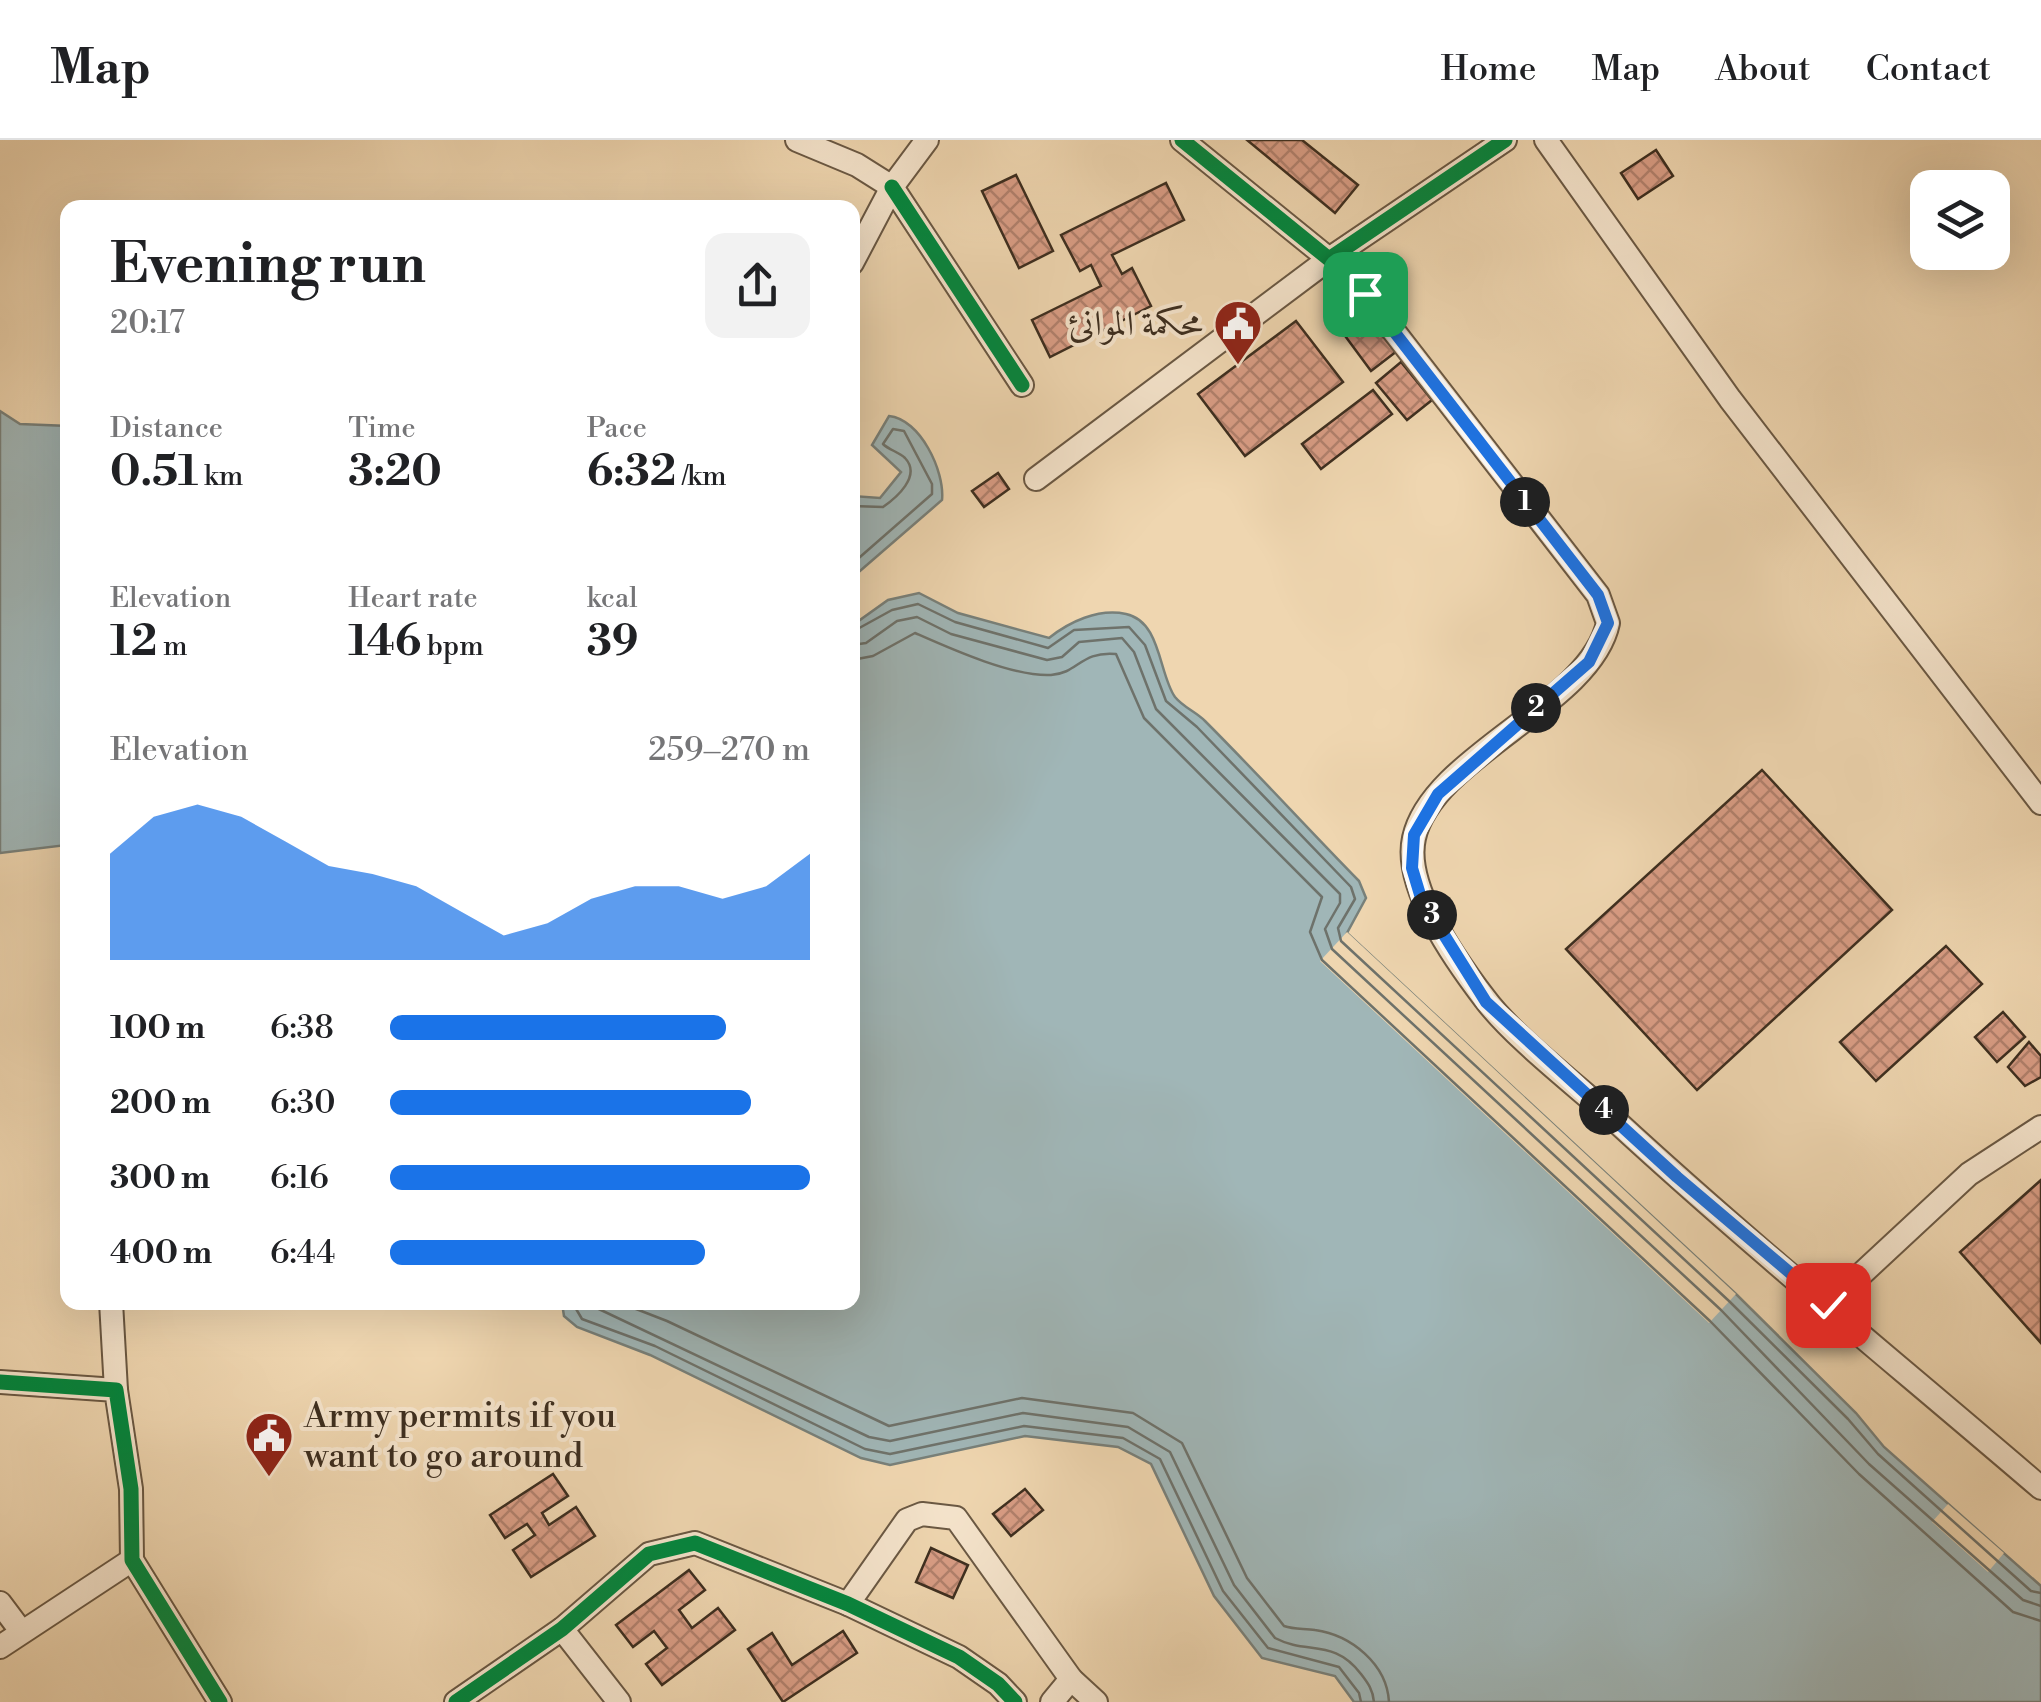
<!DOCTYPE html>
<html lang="en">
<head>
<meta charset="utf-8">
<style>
  body { margin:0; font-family:"Libre Bodoni",Amiri,serif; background:#f2f2f2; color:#202124; height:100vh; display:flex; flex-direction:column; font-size:38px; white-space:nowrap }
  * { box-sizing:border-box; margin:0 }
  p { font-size:32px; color:#757577 }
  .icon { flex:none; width:55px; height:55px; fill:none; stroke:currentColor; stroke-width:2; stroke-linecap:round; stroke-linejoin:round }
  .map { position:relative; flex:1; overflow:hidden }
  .panel { position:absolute; left:60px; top:60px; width:800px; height:1110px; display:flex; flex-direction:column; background:#fff; border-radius:20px; box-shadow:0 10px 40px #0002 }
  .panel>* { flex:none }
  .fabs { position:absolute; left:1910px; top:30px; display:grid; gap:20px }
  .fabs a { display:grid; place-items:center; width:100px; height:100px; border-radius:20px; background:#fff; box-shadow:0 10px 40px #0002; font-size:50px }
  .pin { position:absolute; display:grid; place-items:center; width:85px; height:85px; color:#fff; margin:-42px; border-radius:20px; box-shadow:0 5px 15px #0006 }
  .km { position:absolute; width:50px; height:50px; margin:-25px; border-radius:50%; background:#222; color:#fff; font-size:28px; line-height:50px; text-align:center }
  .round { display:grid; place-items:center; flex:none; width:105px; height:105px; border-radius:20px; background:#f2f2f2 }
  .summary { display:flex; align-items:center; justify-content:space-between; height:170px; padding:0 50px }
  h1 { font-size:55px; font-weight:700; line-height:75px }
  .metrics { display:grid; grid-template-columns:repeat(3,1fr); gap:15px; height:170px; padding:10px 50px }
  .metrics div { display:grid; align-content:center }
  .metrics b { font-size:42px; font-weight:700 }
  .metrics small { font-size:28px; font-weight:400 }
  .metrics p { font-size:28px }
  .chart { height:280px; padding:20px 50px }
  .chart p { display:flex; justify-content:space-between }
  .chart svg { width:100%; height:180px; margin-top:10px; fill:#1a73e8; opacity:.7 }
  ul { padding:0 50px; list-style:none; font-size:32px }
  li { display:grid; grid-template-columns:160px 120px 1fr; align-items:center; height:75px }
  li i { height:25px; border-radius:12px; background:#1a73e8 }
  header { display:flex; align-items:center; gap:60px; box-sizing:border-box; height:140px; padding:0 50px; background:#fff; border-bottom:2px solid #e0e0e0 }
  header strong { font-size:48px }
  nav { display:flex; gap:55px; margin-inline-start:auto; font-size:35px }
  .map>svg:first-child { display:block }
</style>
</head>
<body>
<header>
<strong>Map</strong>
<nav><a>Home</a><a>Map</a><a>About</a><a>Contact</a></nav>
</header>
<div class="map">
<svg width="2041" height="1562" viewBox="0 0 2041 1562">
  <defs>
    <pattern id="building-cross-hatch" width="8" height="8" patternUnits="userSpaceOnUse" patternTransform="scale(2.5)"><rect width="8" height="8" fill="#d99d85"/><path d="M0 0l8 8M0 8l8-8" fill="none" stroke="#b1806c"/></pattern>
  </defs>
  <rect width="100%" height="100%" fill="#efd6b0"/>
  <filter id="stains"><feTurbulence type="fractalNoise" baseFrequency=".002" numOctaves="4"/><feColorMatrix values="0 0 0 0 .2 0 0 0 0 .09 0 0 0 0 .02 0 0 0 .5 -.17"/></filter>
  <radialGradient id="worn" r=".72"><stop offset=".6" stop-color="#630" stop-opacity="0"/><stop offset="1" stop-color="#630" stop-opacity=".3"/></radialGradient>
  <g fill="#a0b6b7" stroke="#78807a" stroke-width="2.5">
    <polygon points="0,271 20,284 68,286 67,705 0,713"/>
    <path d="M889,276C920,279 945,331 942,360L853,437V356L880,358L901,332L872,305Z"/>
    <path d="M919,453L958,473L1049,498C1069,482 1098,468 1126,474C1161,481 1159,535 1175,557C1183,567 1196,572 1205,581C1257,633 1307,688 1359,741L1366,758L1347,793L1736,1154L1856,1273L1884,1307L2041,1446V1562H1354L1335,1536L1262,1518L1214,1456L1151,1324L1118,1307L1025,1296L890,1325L861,1318L650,1215L577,1187L564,1176L562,1163L852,1162L853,485L888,460Z"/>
  </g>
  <g fill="#efd6b0">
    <polygon points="1347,792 1736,1154 1709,1183 1320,821"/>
    <polygon points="1948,1364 2004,1413 1988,1432 1932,1382"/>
  </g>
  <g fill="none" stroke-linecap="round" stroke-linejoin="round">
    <g stroke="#6e726b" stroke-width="2.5">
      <path d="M852,366L883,367C896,358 922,336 905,318C899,312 889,310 883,304L893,289L904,291L932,344V354L852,424"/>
      <polyline points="852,492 892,470 918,464 955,482 1048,508 1074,490 1129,487 1145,505 1166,561 1197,587 1351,747 1355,759 1338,788 1341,801 1729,1161 1848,1279 1878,1314 2031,1451 2041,1453"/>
      <polyline points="852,505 866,503 897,481 917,477 951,494 1047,520 1062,517 1079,502 1122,498 1134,512 1156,569 1340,754 1340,763 1325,789 1332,809 1721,1170 1869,1324 2023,1460 2041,1466"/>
      <path d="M852,520L873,516L915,493C949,508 1013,537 1051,535C1079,533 1080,511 1116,514L1144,578L1322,757L1310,792L1322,820L1710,1181L1859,1334L2013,1472L2041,1481"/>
      <polyline points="572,1162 582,1179 655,1206 865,1309 890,1314 1024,1286 1123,1298 1160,1319 1223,1451 1268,1508 1339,1527 1359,1553 1361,1562"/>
      <path d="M584,1162L869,1297L890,1301L1023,1273L1128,1287L1170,1312L1234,1445L1275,1498C1307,1515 1334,1498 1361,1534C1368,1543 1373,1550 1374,1562"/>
      <path d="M618,1162L667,1181L889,1286L1022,1258L1133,1273L1182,1303L1247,1438L1284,1486C1295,1490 1305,1488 1315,1490C1351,1495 1387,1524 1389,1562"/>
    </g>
  </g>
  <g fill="url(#building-cross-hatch)" stroke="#3d2e1f" stroke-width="2.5">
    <polygon points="1247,0 1302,0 1358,45 1335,73"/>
    <polygon points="1656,10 1673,36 1638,59 1621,33"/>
    <polygon points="1016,35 1053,111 1019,128 982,51"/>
    <polygon points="1166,43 1184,80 1112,115 1122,134 1132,128 1151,166 1050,217 1032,180 1101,146 1091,125 1080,131 1061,95"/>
    <polygon points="1366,169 1397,211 1371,231 1340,189"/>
    <polygon points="1296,181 1343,242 1245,316 1198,254"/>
    <polygon points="1401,222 1432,260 1407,280 1376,243"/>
    <polygon points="1373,250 1392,274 1321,329 1302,304"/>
    <polygon points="998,333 1009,349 984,367 972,351"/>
    <polygon points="1762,630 1892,770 1697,950 1566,809"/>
    <polygon points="1946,806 1982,844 1876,941 1840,902"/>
    <polygon points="2003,872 2025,897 1997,922 1975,897"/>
    <polygon points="2029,902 2041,916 2041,937 2025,946 2008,927"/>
    <polygon points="2041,1040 2041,1203 1960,1112"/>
    <polygon points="553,1334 568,1356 542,1373 549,1385 576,1367 595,1396 531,1437 513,1410 535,1395 527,1384 505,1398 490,1375"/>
    <polygon points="1025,1349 1043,1370 1011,1396 993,1374"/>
    <polygon points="931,1408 968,1425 953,1458 916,1442"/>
    <polygon points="689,1430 705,1450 679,1470 692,1488 718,1468 735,1490 662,1545 646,1524 667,1508 654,1491 633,1507 616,1485"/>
    <polygon points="843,1491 857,1513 783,1562 748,1509 772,1493 792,1525"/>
  </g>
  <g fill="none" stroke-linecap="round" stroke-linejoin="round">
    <g stroke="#6a5843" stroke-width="26">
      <g id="minor">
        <polyline points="797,0 857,25 892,47 1022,245"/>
        <polyline points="1182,0 1329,119 1505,0"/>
        <polyline points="1546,0 1730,259 2041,663"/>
        <polyline points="852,123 892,47 927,0"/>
        <path d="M1036,339L1329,119L1365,154L1598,455L1608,483C1591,564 1432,616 1414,698C1403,747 1456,821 1485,859C1514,898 1580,948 1618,983C1755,1109 1900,1227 2041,1348"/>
        <polyline points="111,1162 116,1250"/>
        <polyline points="1828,1165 1969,1034 2041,987"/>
        <polyline points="0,1242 116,1250 131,1349 132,1420 220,1562"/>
        <polyline points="0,1463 21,1491"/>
        <polyline points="848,1464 907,1380 922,1374 956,1378 1071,1539 1096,1562"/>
        <polyline points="562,1489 619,1562"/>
        <polyline points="0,1507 132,1420"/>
        <polyline points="456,1562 562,1489 649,1414 695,1403 848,1464 959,1517 998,1544 1015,1562"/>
        <polyline points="1052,1562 1071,1539"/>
      </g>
    </g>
    <use href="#minor" stroke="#f5e4cc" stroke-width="22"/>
    <g stroke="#f5e4cc" stroke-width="21">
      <g id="cycleway">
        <polyline points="1182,0 1329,119 1505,0"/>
        <polyline points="892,47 1022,245"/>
        <polyline points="0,1242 116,1250 131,1349 132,1420 220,1562"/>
        <polyline points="456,1562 562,1489 649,1414 695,1403 848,1464 959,1517 998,1544 1015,1562"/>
      </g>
    </g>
    <use href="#cycleway" stroke="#00873e" stroke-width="15"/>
  </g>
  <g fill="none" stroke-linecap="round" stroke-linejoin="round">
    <g stroke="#fff" stroke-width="20">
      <polyline id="route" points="1365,154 1598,455 1608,483 1589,522 1438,654 1414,695 1412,728 1421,758 1486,862 1677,1037 1828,1165"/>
    </g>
    <use href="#route" stroke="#1a73e8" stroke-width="12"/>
  </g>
  <defs>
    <g id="civic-pin" transform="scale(2.5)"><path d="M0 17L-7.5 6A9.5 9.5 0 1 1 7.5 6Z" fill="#8f2418" stroke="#f5e4cc"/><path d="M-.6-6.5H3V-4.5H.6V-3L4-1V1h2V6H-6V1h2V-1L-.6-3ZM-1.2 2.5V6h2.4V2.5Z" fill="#fff"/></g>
  </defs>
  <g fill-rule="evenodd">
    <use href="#civic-pin" x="1238" y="184"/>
    <use href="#civic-pin" x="269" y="1296"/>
  </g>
  <g text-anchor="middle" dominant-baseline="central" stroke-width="8" stroke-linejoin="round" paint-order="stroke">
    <g font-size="35" fill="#3d2e1f" stroke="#f5e4cc" text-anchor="end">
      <text x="1203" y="184">محكمة الموانئ</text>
      <text x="304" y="1276" text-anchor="start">Army permits if you<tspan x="304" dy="40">want to go around</tspan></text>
    </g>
  </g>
  <rect width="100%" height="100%" filter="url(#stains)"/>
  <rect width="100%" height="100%" fill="url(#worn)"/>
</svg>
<div class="fabs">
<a><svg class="icon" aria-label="layers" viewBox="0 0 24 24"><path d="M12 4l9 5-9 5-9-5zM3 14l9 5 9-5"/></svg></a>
</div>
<div class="pin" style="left:1365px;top:154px;background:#1e9e55"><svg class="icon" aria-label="arrive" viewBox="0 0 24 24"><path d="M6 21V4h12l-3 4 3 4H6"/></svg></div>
<div class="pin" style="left:1828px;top:1165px;background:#d93025"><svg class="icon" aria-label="check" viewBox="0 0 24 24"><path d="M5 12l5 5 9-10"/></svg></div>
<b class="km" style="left:1525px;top:362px">1</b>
<b class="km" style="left:1536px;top:568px">2</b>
<b class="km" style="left:1432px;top:775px">3</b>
<b class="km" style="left:1604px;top:970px">4</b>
<section class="panel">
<div class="summary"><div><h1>Evening run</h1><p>20:17</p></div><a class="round"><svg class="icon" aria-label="share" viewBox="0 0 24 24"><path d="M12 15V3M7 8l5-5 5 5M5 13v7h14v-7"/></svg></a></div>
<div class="metrics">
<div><p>Distance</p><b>0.51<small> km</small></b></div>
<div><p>Time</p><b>3:20</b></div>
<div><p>Pace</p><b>6:32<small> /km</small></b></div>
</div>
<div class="metrics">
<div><p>Elevation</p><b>12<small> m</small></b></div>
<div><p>Heart rate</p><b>146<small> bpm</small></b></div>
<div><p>kcal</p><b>39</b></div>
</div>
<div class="chart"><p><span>Elevation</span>259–270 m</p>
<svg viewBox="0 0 160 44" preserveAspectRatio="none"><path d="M0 44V18L10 9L20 6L30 9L40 15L50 21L60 23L70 26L80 32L90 38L100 35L110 29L120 26L130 26L140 29L150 26L160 18V44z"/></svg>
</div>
<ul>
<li><b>100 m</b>6:38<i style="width:80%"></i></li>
<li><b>200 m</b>6:30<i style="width:86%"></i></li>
<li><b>300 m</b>6:16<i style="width:100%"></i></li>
<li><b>400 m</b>6:44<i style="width:75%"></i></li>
</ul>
</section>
</div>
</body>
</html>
